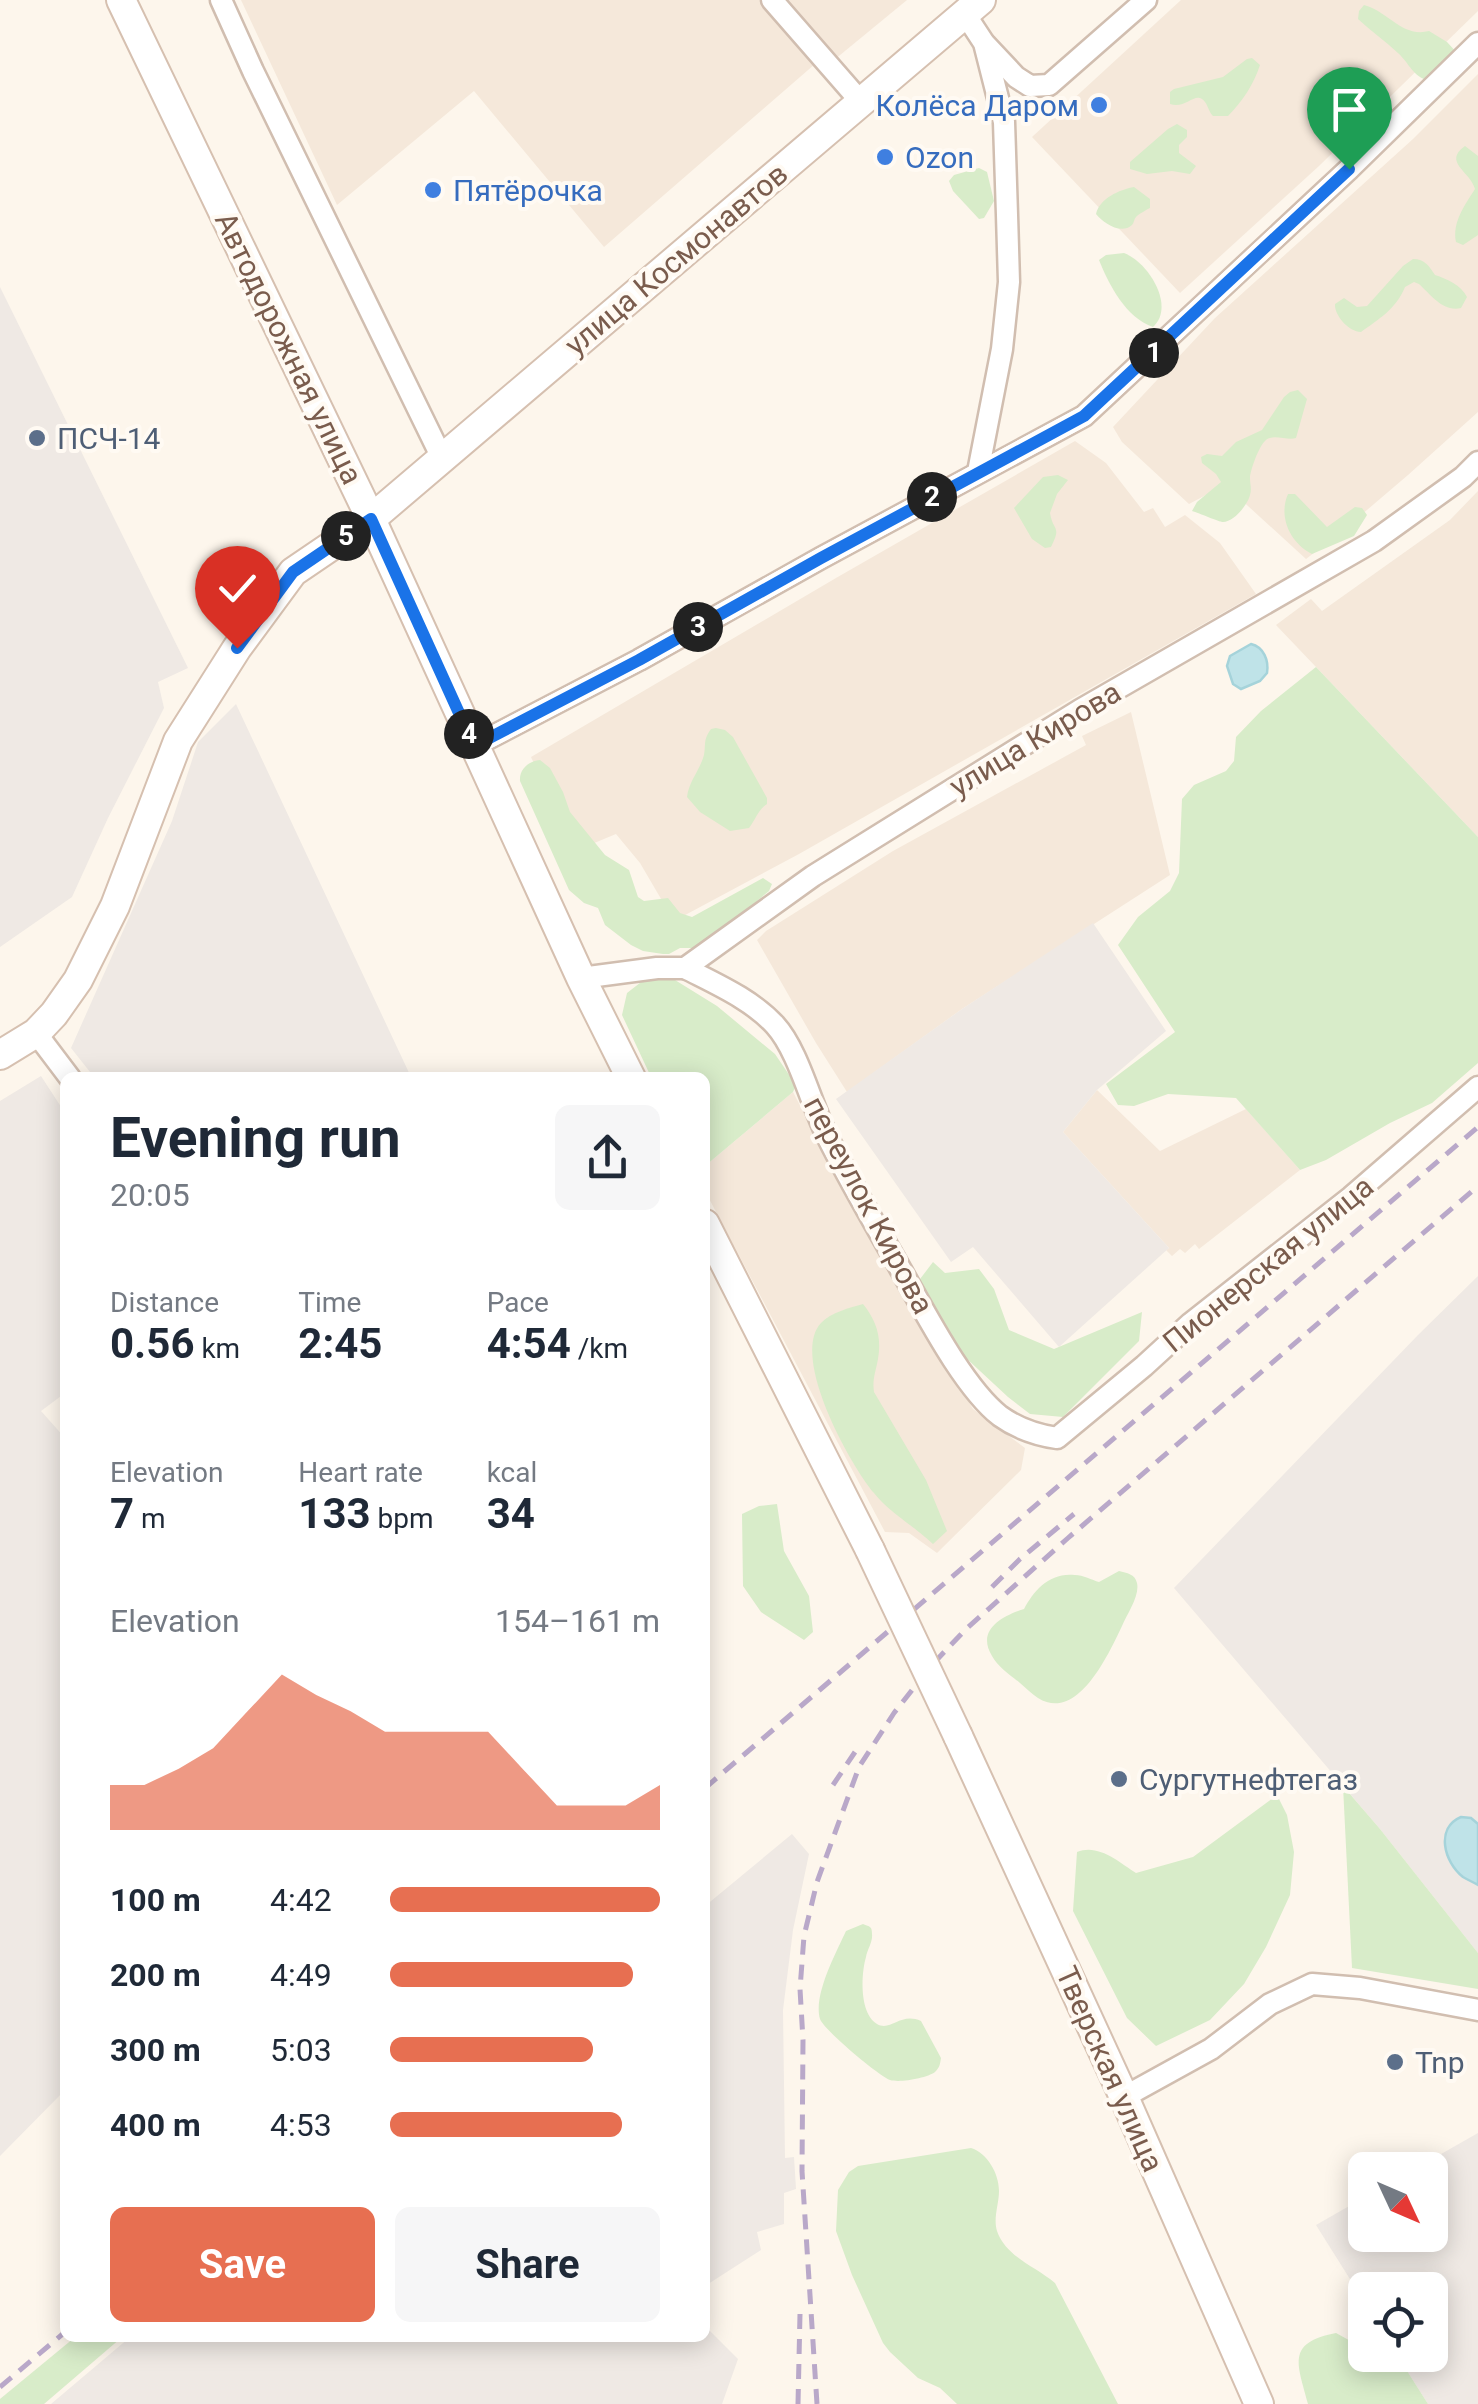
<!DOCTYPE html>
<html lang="en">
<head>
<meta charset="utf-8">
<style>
  body { margin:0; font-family:Roboto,sans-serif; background:#f6f6f7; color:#1f2937; height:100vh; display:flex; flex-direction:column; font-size:38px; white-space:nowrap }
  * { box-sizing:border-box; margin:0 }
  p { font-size:32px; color:#747a83 }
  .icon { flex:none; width:55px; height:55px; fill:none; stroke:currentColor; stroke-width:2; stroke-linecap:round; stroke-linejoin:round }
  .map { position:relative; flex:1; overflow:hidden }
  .details { position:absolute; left:60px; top:1072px; width:650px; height:1270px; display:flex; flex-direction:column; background:#fff; border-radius:15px; box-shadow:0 5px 25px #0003 }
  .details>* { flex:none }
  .needle { width:65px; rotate:134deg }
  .buttons { position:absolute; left:1348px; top:2152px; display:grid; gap:20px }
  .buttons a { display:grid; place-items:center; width:100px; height:100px; border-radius:15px; background:#fff; box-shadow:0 5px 25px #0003; font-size:50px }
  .pin { position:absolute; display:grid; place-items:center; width:85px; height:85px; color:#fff; margin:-102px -42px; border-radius:50% 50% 50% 0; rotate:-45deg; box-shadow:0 0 10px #0007 }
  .pin .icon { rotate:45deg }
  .km { position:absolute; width:50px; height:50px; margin:-25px; border-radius:50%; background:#222; color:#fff; font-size:28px; line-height:50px; text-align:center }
  .round { display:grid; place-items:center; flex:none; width:105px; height:105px; border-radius:15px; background:#f6f6f7 }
  .summary { display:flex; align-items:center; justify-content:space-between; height:170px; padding:0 50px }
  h1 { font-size:55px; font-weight:700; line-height:75px }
  .figures { display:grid; grid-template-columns:repeat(3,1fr); gap:15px; height:170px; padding:10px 50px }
  .figures div { display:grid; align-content:center }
  .figures b { font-size:42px; font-weight:700 }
  .figures small { font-size:28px; font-weight:400 }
  .figures p { font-size:28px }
  .chart { height:280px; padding:20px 50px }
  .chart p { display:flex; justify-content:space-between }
  .chart svg { width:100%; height:180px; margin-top:10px; fill:#e76f51; opacity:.7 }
  .button { display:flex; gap:20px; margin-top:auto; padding:20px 50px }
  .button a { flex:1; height:115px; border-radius:15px; background:#e76f51; color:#fff; font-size:40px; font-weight:700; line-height:115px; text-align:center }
  .button a+a { background:#f6f6f7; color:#1f2937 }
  ul { padding:0 50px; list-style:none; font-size:32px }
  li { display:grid; grid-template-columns:160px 120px 1fr; align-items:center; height:75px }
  li i { height:25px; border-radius:12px; background:#e76f51 }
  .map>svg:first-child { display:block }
</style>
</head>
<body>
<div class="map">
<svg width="1478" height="2404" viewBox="0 0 1478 2404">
  <rect width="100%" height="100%" fill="#fdf6ec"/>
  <g fill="#f5e8da">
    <polygon points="241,0 759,0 815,64 604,247 474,91 337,205"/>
    <polygon points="784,0 907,0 834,60"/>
    <polygon points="1181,0 1478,0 1478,11 1319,166 1180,293 1032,137"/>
    <polygon points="1478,74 1478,412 1408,475 1340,533 1306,559 1225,485 1189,504 1122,442 1113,427 1215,318 1413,139"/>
    <polygon points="1075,441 1106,463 1144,512 1153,508 1165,527 1185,515 1220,543 1256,594 799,854 674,921 640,863 616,834 575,851 531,757 836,578"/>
    <polygon points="1478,491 1478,837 1276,625 1311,599 1322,611 1450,520"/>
    <polygon points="1131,712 1170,875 962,1009 847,1092 816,1043 757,940 766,931 893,851 1086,745 1082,736"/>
    <polygon points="1097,1090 1160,1151 1246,1109 1300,1170 1199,1249 1195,1244 1185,1253 1180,1249 1172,1256 1166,1250 1169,1248 1063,1132"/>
    <polygon points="793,1092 853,1207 973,1409 1025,1448 1021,1470 937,1553 909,1533 885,1532 705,1191 705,1166"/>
  </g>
  <g fill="#efe9e4">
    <polygon points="0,287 188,668 158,682 164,708 108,818 72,897 0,947"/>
    <polygon points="236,704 411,1077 94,1077 71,1048 172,821 198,742"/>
    <polygon points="1093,923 1166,1031 1097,1090 1063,1132 1169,1248 1059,1347 973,1247 951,1262 836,1099 962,1009"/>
    <polygon points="41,1076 65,1113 65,1393 41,1411 65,1438 65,2090 0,2156 0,1101"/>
    <polygon points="1478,1276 1478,1953 1380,1829 1174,1588 1418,1335"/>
    <polygon points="792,1834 809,1854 793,1930 783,2010 785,2158 794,2157 796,2189 784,2193 784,2224 757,2232 761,2250 705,2286 705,1906"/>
    <polygon points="1478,2133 1478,2404 1428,2404 1397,2355 1430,2355 1430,2290 1365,2290 1365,2303 1316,2225 1365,2197 1365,2235 1430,2235 1430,2170 1413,2170"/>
    <polygon points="705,2326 738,2359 722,2404 51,2404 129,2338 705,2338"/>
  </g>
  <g fill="#d8ecc9">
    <path d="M1364,5C1388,11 1402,38 1429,31L1447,42L1458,54L1429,81C1412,76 1410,64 1398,53C1385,41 1371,31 1358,19L1359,11Z"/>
    <path d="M1252,58L1260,65C1254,84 1242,102 1228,116H1213C1209,112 1208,106 1205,102C1196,89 1186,110 1170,104V92L1174,89L1223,77L1247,59Z"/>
    <polygon points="1177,124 1187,130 1187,137 1179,145 1179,153 1196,166 1190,174 1172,171 1147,174 1130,169 1130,162 1168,129"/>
    <path d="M1465,146L1478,156V235L1463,245L1456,242C1452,222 1465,205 1475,189C1471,172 1442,162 1465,146Z"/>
    <polygon points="979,168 987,172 994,201 984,218 979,219 953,191 949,181 954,175"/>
    <path d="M1134,187L1150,199V208C1146,210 1139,214 1136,217C1134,219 1134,223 1132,225C1121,235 1103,223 1096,214C1100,198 1119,190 1134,187Z"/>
    <path d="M1124,253C1148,262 1176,306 1153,327C1126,318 1109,285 1099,260L1106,255Z"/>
    <path d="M1413,259C1425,259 1429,266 1435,275C1447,279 1461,285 1467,297L1461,308C1443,312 1432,296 1419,284L1414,282L1405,287C1396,309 1379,319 1361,332C1349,332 1334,315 1335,304L1344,298L1357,307L1367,306L1403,266Z"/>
    <path d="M1298,390L1307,399L1296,438C1287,441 1272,433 1265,441C1259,446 1250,471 1250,478C1250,484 1252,489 1250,495C1248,504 1234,522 1223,522C1219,522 1199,513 1192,511L1197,502L1221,482L1216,474L1202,463L1201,457L1207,454L1222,456L1236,442L1262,430L1284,397L1290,392Z"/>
    <path d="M1058,475L1068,480L1057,494L1050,513C1053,532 1062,525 1051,547L1045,548L1032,539L1014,508L1043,477Z"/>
    <path d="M1288,494H1295L1327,527L1355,507L1362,508L1367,515L1354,536L1312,554C1290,543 1278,517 1288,494Z"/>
    <polygon points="1316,667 1478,837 1478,1063 1432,1103 1390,1123 1326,1160 1300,1170 1236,1098 1168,1094 1134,1106 1118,1105 1106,1084 1175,1032 1118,945 1138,917 1170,891 1179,873 1182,799 1194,785 1226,771 1234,761 1236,737 1261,711"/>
    <path d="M716,728L725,730L733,737L767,798V804C758,810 756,819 749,828L730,831L700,812L687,797C689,781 700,770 704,755C706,743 703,740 711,729Z"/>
    <path d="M540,760L550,768L563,792L570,812L605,855L629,870L638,897L644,901L668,898L680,913L692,917L763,878L772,884L769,891L700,948H680L669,954H663L643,951L631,945L605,925L598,908L584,903L569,890L520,781C519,769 529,761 540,760Z"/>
    <polygon points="645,979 675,980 717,1006 775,1054 796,1085 793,1092 705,1166 705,1078 651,1077 622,1015 627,993"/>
    <polygon points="933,1262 945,1273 979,1269 994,1289 1009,1330 1054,1349 1142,1312 1139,1341 1063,1417 1030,1414 1008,1397 952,1345 917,1283"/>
    <path d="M863,1304C876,1320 882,1337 878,1359C876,1371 872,1379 874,1392L926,1480L947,1531L933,1544C914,1526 890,1513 874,1493C849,1463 790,1356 821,1323C831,1312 850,1308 863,1304Z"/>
    <polygon points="777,1504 784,1551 809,1596 813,1632 804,1640 761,1612 743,1586 742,1514 759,1506"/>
    <path d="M1119,1571C1127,1573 1135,1574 1137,1583C1140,1596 1127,1614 1122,1626C1109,1653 1078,1723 1038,1698C1032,1694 1026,1688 1020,1683C1010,1675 998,1667 992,1656C976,1630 1002,1616 1024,1609C1034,1590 1050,1572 1075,1575C1083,1575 1092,1580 1099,1582Z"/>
    <polygon points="1343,1786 1380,1829 1478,1953 1478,1989 1352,1968"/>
    <path d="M1277,1795L1287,1815L1294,1852L1290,1895L1266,1947L1244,1984L1210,2020L1156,2046L1127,2018L1073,1911L1077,1852C1098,1843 1119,1862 1136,1873L1193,1857Z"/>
    <path d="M863,1924C870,1927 872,1926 872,1934C873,1942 867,1950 866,1957C861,1974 859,2013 877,2024C891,2032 900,2012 921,2021L941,2058C940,2064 940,2067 935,2072C927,2078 900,2083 890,2080C879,2076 824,2030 820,2019C813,1995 836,1953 846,1931Z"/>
    <path d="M971,2148C987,2153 999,2173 999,2191C999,2204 993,2218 997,2231C1006,2257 1035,2266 1055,2283L1118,2404H957L940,2388L918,2378L890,2352L883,2343L852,2275L836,2231L838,2190L849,2172L858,2166Z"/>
    <path d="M1336,2333L1365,2349V2355H1397L1428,2404H1308C1298,2364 1285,2343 1336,2333Z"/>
    <polygon points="74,2338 121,2338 44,2404 0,2404 0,2399"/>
  </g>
  <g fill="#bfe3e8" stroke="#a5d3da" stroke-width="2.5">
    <path d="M1251,644C1264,647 1269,661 1267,673L1260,681L1241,689L1233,684L1227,666L1230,656Z"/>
    <path d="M1461,1817L1471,1818L1478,1824V1885C1473,1882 1468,1880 1463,1877C1444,1862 1435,1828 1461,1817Z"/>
  </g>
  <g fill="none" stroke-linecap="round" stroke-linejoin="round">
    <g stroke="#d1beb0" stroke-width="25">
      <g id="street">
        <polyline points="221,0 253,71 442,458"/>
        <polyline points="772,0 861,102"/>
        <polyline points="965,14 984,43 1004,122 1007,215 1009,282 1002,349 978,472"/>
        <polyline points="986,45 1016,77 1030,86 1049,85 1146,0"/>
        <polyline points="474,746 639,660 821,558 1084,416 1349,169 1478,43"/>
        <path d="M685,968C716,984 751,999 775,1025C798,1050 811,1104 827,1136C850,1182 876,1226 901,1270C925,1312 963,1387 1000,1416C1018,1429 1036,1435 1057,1438L1144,1366L1191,1323L1351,1197L1478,1087"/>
        <polyline points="581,978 657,968 685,968 813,876 1080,710 1374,541 1463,477 1478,462"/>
        <polyline points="36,1033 70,1078"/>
        <polyline points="1124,2097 1211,2049 1270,2004 1312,1984 1360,1988 1478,2010"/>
      </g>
    </g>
    <g stroke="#d6c0b0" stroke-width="32">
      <g id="secondary">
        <polyline points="121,0 371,519 581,978 631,1078"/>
        <polyline points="0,1055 36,1033 54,1014 78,980 115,906 178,741 237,648 293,572 371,519 981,0"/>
        <polyline points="705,1224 870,1550"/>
        <polyline points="958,1736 1124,2097 1259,2404"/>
      </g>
    </g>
    <use href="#street" stroke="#fff" stroke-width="20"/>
    <use href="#secondary" stroke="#fff" stroke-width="28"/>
    <g stroke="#b9a8c9" stroke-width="5" stroke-dasharray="15 10" stroke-linecap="butt">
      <polyline points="992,1587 1020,1559 1074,1514"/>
      <polyline points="833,1785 855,1752"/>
      <polyline points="705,1788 1478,1127"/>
      <polyline points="0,2387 65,2332"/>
      <polyline points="798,2404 800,2314"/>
      <polyline points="817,2404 802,2171 803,2040 800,1989 804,1936 817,1882 859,1767 894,1713 931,1666 965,1630 1068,1538 1478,1186"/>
    </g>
    <g stroke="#d6c0b0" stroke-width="32" stroke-linecap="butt">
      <polyline id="secondary-bridge" points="870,1550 958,1736"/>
    </g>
    <use href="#secondary-bridge" stroke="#fff" stroke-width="28"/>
  </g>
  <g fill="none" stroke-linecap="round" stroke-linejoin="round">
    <g stroke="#fff" stroke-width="20">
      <polyline id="route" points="237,648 293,572 371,519 474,746 639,660 821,558 1084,416 1349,169"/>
    </g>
    <use href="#route" stroke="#1a73e8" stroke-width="12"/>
  </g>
  <g fill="#3f7fe0" stroke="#fffaf3" stroke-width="4">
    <circle cx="1099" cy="105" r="10"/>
    <circle cx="885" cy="157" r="10"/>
    <circle cx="433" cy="190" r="10"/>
  </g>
  <g fill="#5c6f8a" stroke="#fffaf3" stroke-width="4">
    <circle cx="37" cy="438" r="10"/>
    <circle cx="1119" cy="1779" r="10"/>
    <circle cx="1395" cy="2062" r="10"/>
  </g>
  <g text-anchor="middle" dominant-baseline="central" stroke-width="8" stroke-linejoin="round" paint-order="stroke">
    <g font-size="30" fill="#366cbe" stroke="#fffaf3" text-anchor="start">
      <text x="1079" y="105" text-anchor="end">Колёса Даром</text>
      <text x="905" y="157">Ozon</text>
      <text x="453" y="190">Пятёрочка</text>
    </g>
    <g font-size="30" fill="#7a5c4d" stroke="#fffaf3">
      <text transform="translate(676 259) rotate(-40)">улица Космонавтов</text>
      <text transform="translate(289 348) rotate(64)">Автодорожная улица</text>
      <text transform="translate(1035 739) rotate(-31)">улица Кирова</text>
      <text transform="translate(869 1205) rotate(62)">переулок Кирова</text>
      <text transform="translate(1268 1264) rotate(-39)">Пионерская улица</text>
      <text transform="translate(1110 2069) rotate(66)">Тверская улица</text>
    </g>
    <g font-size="30" fill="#4e5e75" stroke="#fffaf3" text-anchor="start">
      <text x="57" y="438">ПСЧ-14</text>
      <text x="1139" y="1779">Сургутнефтегаз</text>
      <text x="1415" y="2062">Tnp</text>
    </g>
  </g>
</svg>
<div class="buttons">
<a><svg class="needle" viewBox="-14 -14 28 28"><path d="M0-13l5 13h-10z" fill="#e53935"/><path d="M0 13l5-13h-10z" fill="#747a83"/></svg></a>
<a><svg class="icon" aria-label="locate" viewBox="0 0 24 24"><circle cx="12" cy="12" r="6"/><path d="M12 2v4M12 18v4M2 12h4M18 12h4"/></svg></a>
</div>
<div class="pin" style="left:1349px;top:169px;background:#1e9e55"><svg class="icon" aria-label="arrive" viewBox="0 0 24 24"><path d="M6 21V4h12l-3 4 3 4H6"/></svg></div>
<div class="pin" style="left:237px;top:648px;background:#d93025"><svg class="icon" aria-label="check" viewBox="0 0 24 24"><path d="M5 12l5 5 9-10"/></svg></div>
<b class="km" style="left:1154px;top:353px">1</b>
<b class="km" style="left:932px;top:497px">2</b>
<b class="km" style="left:698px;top:627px">3</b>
<b class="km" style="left:469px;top:734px">4</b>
<b class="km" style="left:346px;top:536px">5</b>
<section class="details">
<div class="summary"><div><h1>Evening run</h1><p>20:05</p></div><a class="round"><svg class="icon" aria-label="share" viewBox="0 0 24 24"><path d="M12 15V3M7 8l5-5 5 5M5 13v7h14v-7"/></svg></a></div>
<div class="figures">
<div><p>Distance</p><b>0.56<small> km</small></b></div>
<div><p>Time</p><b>2:45</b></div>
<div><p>Pace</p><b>4:54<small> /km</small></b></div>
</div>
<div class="figures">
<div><p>Elevation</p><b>7<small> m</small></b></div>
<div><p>Heart rate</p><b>133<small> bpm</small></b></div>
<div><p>kcal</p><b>34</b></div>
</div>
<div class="chart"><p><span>Elevation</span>154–161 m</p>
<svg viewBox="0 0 160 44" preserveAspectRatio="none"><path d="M0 44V33L10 33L20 29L30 24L40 15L50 6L60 11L70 15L80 20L90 20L100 20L110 20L120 29L130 38L140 38L150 38L160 33V44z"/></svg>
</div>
<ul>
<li><b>100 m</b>4:42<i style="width:100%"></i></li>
<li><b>200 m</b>4:49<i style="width:90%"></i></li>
<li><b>300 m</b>5:03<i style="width:75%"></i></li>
<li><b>400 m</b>4:53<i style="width:86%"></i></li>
</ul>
<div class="button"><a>Save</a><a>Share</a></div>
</section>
</div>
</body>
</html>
